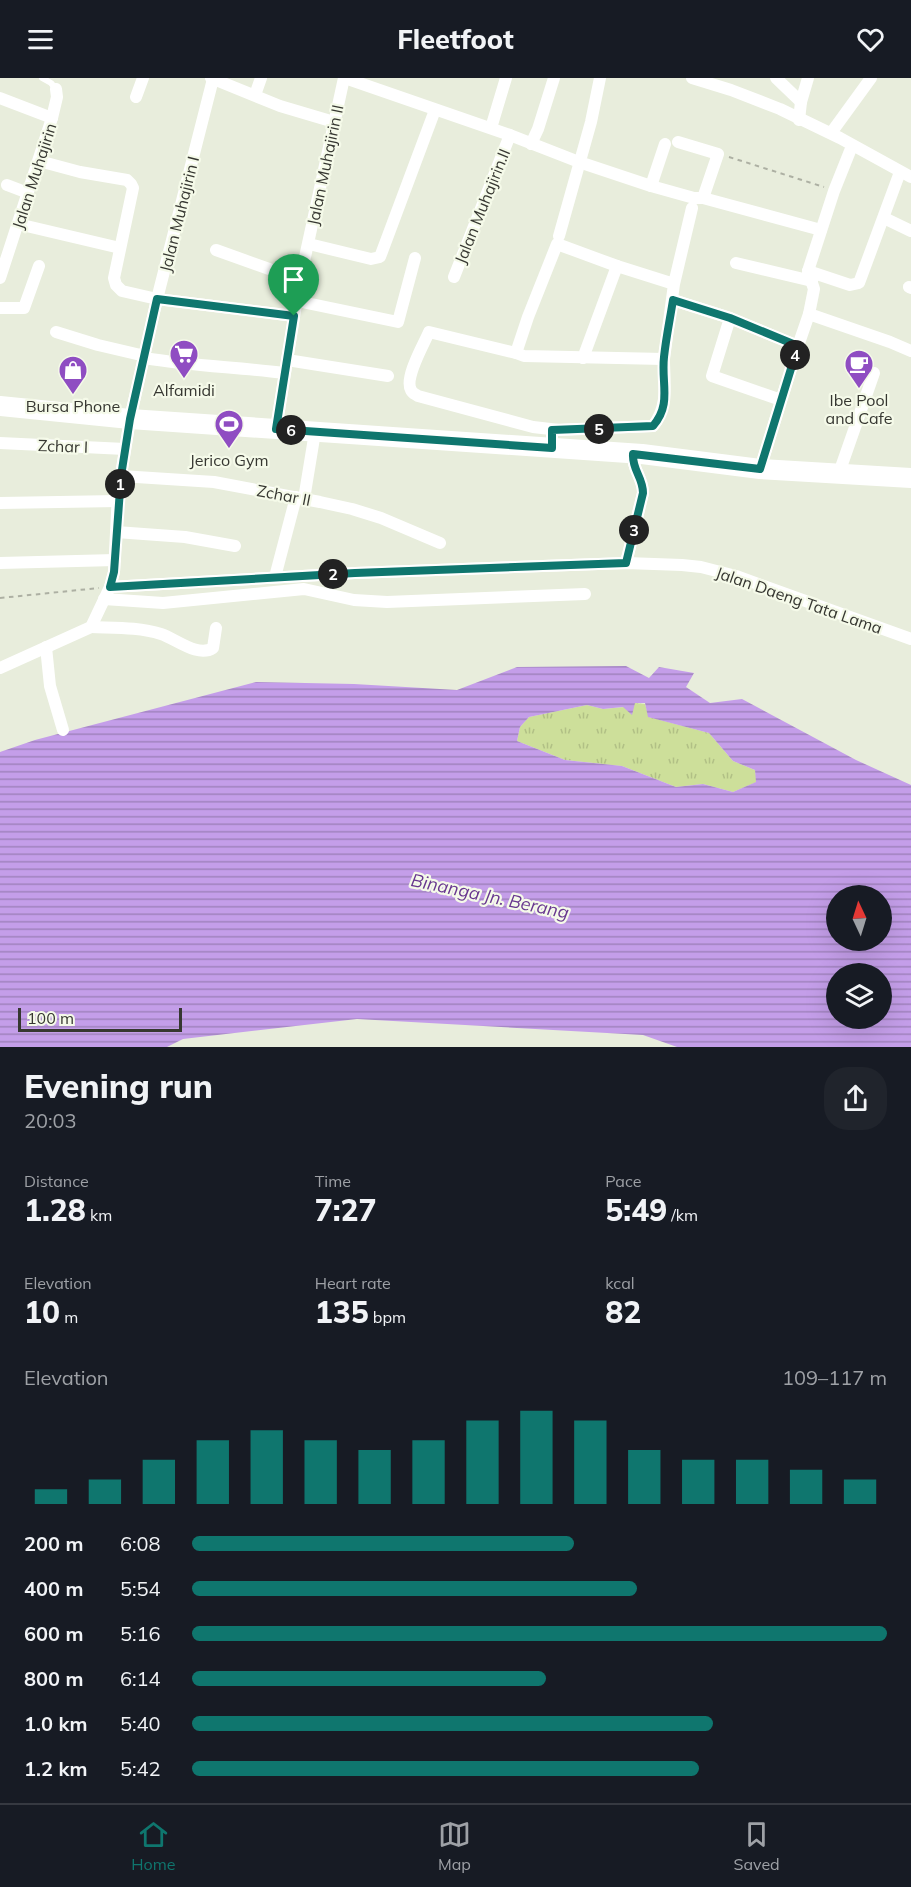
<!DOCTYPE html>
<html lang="en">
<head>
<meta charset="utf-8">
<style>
  body { margin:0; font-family:Mulish,sans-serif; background:#20242c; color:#f1f3f6; height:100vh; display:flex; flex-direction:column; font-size:22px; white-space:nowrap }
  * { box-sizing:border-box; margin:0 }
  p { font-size:20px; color:#9ea1a6 }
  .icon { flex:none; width:33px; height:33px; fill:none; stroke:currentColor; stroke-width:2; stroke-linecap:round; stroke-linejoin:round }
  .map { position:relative; height:969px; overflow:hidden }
  .panel { display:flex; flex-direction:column; background:#171b24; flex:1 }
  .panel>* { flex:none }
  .needle { width:39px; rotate:356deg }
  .fabs { position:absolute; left:826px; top:807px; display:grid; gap:12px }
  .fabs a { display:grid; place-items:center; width:66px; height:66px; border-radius:50%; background:#171b24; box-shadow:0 6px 24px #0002; font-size:30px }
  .scale { position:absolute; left:18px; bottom:15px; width:164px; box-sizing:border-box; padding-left:6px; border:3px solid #363731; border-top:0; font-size:16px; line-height:21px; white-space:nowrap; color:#363731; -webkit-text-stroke:4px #f5fae9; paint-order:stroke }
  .pin { position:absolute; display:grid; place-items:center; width:51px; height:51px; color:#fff; margin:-62px -26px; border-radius:50% 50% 50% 0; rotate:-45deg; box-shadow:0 0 6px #0007 }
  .pin .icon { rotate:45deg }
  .km { position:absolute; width:30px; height:30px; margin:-15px; border-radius:50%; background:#222; color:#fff; font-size:16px; line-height:30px; text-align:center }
  .round { display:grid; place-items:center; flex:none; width:63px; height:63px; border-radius:24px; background:#20242c }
  .head { display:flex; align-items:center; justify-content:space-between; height:102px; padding:0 24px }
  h1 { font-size:33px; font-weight:800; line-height:45px }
  .stats { display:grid; grid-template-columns:repeat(3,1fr); gap:9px; height:102px; padding:6px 24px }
  .stats div { display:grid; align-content:center }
  .stats b { font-size:30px; font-weight:800 }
  .stats small { font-size:16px; font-weight:400 }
  .stats p { font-size:16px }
  .chart { height:168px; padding:12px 24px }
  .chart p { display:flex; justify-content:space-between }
  .chart svg { width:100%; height:108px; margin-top:6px; stroke:#0f766e; stroke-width:6 }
  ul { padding:0 24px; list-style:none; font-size:20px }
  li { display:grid; grid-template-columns:96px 72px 1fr; align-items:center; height:45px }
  li i { height:15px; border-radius:8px; background:#0f766e }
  header { display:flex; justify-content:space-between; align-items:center; height:78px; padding:0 24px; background:#171b24; font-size:27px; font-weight:800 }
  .dock { display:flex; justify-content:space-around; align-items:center; height:84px; border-top:2px solid #363941; background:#171b24; font-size:16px; color:#9ea1a6 }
  .dock a { display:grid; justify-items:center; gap:3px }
  .dock .on { color:#0f766e }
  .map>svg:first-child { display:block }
</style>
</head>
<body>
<header><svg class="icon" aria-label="menu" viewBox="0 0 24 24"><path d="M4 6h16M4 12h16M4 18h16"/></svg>Fleetfoot<svg class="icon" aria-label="heart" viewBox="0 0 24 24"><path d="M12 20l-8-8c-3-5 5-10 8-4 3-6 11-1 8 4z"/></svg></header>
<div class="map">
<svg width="911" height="969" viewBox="0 0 911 969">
  <defs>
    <pattern id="grass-tufts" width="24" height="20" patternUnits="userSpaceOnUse" patternTransform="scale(1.5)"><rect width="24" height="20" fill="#cddf9a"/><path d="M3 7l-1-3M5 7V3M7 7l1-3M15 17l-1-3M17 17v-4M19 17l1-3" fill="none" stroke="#b1c085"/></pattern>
    <pattern id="water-rules" width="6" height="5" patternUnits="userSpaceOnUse" patternTransform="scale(1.5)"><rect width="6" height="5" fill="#c49ee9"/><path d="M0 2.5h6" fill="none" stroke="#a082bd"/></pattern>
  </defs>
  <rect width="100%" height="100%" fill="#e8eddc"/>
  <polygon fill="url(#grass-tufts)" points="635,625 645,626 649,639 709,655 733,683 755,692 757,704 733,714 703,706 676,709 622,688 565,682 517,663 520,649 529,639 587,627 603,631 624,629"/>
  <path fill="url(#water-rules)" fill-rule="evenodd" d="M626,588L649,600L659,589L694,595L686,609L710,625L742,621L856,682L911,707V969H677L643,957L357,941L183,961L167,969H0V674L35,662L256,604L354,606L457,612L517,589ZM635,625H645L648,639L709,655L733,683L755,692L756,704L733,714L703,706L676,709L622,688L565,682L517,663L520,649L529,639L587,627L603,631L623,629L632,637ZM837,818H882V862H837ZM837,896H882V940H837Z"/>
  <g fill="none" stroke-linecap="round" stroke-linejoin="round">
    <g stroke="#adb0a3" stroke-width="2" stroke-dasharray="4.5 4.5" stroke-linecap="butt">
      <polyline points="729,79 824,109"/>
      <polyline points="0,520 99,510"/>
    </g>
    <polyline stroke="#fff" stroke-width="6" points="42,0 51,5 56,11"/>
    <g stroke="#fff" stroke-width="12">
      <polyline points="211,0 280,28 334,44"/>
      <polyline points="345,0 510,57 579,84 651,108 694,120 703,120 718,76 678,64"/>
      <polyline points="692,0 731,12 780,31 840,60 911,99"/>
      <polyline points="776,0 801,24"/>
      <polyline points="255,17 261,0"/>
      <polyline points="136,19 143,0"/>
      <polyline points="0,20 52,40"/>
      <polyline points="799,42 801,24 808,0"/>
      <polyline points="491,50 506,0"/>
      <polyline points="831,55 871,0"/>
      <polyline points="531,66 538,51 554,0"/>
      <polyline points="39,83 80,94 127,102 131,106 133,110 114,200 116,207 122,213 157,221 294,238"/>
      <polyline points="7,107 28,115"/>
      <polyline points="651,108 665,66"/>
      <polyline points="703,120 821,152"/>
      <polyline points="884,140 911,153"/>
      <polyline points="18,146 120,170"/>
      <polyline points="559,158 591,44 600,0"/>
      <polyline points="309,166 371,181 380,179 435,32"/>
      <polyline points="216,172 300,202"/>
      <polyline points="736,185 812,203"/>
      <polyline points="808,193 850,207 859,205 900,94"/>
      <polyline points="454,199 510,57"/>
      <polyline points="0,200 52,40 57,19 56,11"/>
      <polyline points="674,206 617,188 557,166 528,239 516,275 524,278 664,281 674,206 692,130"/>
      <polyline points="909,209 911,210"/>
      <polyline points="673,222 730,240 798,268 760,391"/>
      <polyline points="297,223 398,244 415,180"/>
      <polyline points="0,230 24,230 39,188"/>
      <polyline points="809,236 814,211 808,193 834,113 852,68"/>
      <polyline points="730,240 712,298 781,322"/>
      <polyline points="56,254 98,267 145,278"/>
      <polyline points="798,268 809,236 890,264 911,273"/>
      <path d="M516,275L429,254C424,266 404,300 411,312C412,315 415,316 418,318L533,349L559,352L653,348C669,328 664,305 664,281"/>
      <path d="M145,280C191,288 238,289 284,295"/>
      <polyline points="583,280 617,188"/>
      <polyline points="287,282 388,298"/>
      <polyline points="276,351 300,202 344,0"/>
      <polyline points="0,365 125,371"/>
      <polyline points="839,395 874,295"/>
      <polyline points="121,398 214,404 320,424 352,431 381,440 440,465"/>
      <polyline points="304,421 315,354"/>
      <polyline points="0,425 118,423"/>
      <polyline points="116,454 185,459 235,468"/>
      <polyline points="0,485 115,482"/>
      <path d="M626,485L643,415C643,399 632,392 633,376"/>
      <polyline points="275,499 296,419"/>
      <polyline points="110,509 355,495 626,485 682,487 701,489 736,498 911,561"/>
      <polyline points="104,521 163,525 304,511 354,522 387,524 585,516"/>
      <path d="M91,549C114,550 139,549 161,556C176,561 198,580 213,570L216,550"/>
      <polyline points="46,569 50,608 63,652"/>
      <polyline points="0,590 91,549 110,509 114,494 118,415 130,341 157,221 213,1"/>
    </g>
    <polyline stroke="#fff" stroke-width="20" points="0,328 130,341 642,376 760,391 911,400"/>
  </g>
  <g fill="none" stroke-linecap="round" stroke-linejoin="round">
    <g stroke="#fff" stroke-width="12">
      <path id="route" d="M157,221L294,238L276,351L552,370V352L653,348C672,326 661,306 664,279C666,260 670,241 673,222L730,240L798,268L760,391L633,376C632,392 643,399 643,415L626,485L355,495L110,509L114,494L121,398L130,341Z"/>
    </g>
    <use href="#route" stroke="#0f766e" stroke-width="8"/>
  </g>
  <defs>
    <g id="supermarket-pin" transform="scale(1.5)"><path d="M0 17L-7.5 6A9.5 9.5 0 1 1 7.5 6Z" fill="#8f4dc2" stroke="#f5fae9"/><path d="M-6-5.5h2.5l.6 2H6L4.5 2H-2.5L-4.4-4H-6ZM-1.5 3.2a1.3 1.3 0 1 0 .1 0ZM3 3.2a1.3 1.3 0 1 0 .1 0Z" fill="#fff"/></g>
    <g id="cafe-pin" transform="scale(1.5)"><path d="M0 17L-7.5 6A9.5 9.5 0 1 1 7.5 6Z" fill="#8f4dc2" stroke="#f5fae9"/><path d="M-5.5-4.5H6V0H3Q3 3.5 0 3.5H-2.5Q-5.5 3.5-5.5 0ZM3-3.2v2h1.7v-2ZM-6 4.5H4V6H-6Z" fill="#fff"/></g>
    <g id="shop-pin" transform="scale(1.5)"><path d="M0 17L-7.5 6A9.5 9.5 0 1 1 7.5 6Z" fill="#8f4dc2" stroke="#f5fae9"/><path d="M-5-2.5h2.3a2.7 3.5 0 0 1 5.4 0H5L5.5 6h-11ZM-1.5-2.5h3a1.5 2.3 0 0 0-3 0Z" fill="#fff"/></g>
    <g id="stadium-pin" transform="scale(1.5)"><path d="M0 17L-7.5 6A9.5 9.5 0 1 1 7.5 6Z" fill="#8f4dc2" stroke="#f5fae9"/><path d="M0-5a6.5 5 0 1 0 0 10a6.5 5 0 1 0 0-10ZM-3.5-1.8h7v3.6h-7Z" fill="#fff"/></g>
  </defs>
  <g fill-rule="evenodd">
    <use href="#supermarket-pin" x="184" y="276"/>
    <use href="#cafe-pin" x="859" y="286"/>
    <use href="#shop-pin" x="73" y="292"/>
    <use href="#stadium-pin" x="229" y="346"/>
  </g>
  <g text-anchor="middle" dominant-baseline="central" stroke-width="4.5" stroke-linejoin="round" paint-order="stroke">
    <g font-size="16" fill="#363731" stroke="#f5fae9">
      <text transform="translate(325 87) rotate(-78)">Jalan Muhajirin II</text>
      <text transform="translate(34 98) rotate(-72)">Jalan Muhajirin</text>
      <text transform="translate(482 128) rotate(-68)">Jalan Muhajirin.II</text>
      <text transform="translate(179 136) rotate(-76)">Jalan Muhajirin I</text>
      <text transform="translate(63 368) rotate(2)">Zchar I</text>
      <text transform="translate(284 417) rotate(11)">Zchar II</text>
      <text transform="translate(799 522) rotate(19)">Jalan Daeng Tata Lama</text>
    </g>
    <g font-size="16" fill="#363731" stroke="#f5fae9">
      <text x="184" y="312">Alfamidi</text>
      <text x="859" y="322">Ibe Pool<tspan x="859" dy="18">and Cafe</tspan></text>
      <text x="73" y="328">Bursa Phone</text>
      <text x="229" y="382">Jerico Gym</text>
    </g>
    <g font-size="18" font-style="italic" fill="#68378f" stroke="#f5fae9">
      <text transform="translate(490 818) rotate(12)">Binanga Jn. Berang</text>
    </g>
  </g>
</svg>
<div class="fabs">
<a><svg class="needle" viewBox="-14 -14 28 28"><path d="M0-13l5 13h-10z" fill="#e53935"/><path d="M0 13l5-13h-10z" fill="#9ea1a6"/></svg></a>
<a><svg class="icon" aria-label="layers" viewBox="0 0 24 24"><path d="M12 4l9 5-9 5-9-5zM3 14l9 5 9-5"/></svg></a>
</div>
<div class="scale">100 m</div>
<div class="pin" style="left:294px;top:238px;background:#1e9e55"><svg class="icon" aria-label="arrive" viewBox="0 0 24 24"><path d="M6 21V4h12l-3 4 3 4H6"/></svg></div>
<b class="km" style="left:120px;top:406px">1</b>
<b class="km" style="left:333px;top:496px">2</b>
<b class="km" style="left:634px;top:452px">3</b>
<b class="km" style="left:795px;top:277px">4</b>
<b class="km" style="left:599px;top:351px">5</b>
<b class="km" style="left:291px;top:352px">6</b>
</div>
<section class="panel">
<div class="head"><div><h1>Evening run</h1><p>20:03</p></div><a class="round"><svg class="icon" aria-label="share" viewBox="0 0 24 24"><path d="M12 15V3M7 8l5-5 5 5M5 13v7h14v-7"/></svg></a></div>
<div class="stats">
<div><p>Distance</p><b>1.28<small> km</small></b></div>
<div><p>Time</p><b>7:27</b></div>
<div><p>Pace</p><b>5:49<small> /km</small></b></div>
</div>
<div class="stats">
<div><p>Elevation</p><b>10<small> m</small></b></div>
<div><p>Heart rate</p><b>135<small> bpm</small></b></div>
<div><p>kcal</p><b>82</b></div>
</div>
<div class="chart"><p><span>Elevation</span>109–117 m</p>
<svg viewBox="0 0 160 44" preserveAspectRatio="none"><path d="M5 44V38M15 44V34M25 44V26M35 44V18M45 44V14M55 44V18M65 44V22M75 44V18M85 44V10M95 44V6M105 44V10M115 44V22M125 44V26M135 44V26M145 44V30M155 44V34"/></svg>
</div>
<ul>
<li><b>200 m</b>6:08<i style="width:55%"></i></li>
<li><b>400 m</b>5:54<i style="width:64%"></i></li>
<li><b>600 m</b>5:16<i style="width:100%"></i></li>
<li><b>800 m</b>6:14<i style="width:51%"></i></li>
<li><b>1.0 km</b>5:40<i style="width:75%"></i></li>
<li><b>1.2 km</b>5:42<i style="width:73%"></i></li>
</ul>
</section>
<nav class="dock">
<a class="on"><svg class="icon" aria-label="home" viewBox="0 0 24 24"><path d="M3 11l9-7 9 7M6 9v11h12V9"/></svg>Home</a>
<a><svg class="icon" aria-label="map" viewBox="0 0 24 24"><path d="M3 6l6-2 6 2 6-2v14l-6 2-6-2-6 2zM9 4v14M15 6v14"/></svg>Map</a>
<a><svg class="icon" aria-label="saved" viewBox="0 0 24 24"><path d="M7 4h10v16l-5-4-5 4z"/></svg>Saved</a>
</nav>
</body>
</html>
